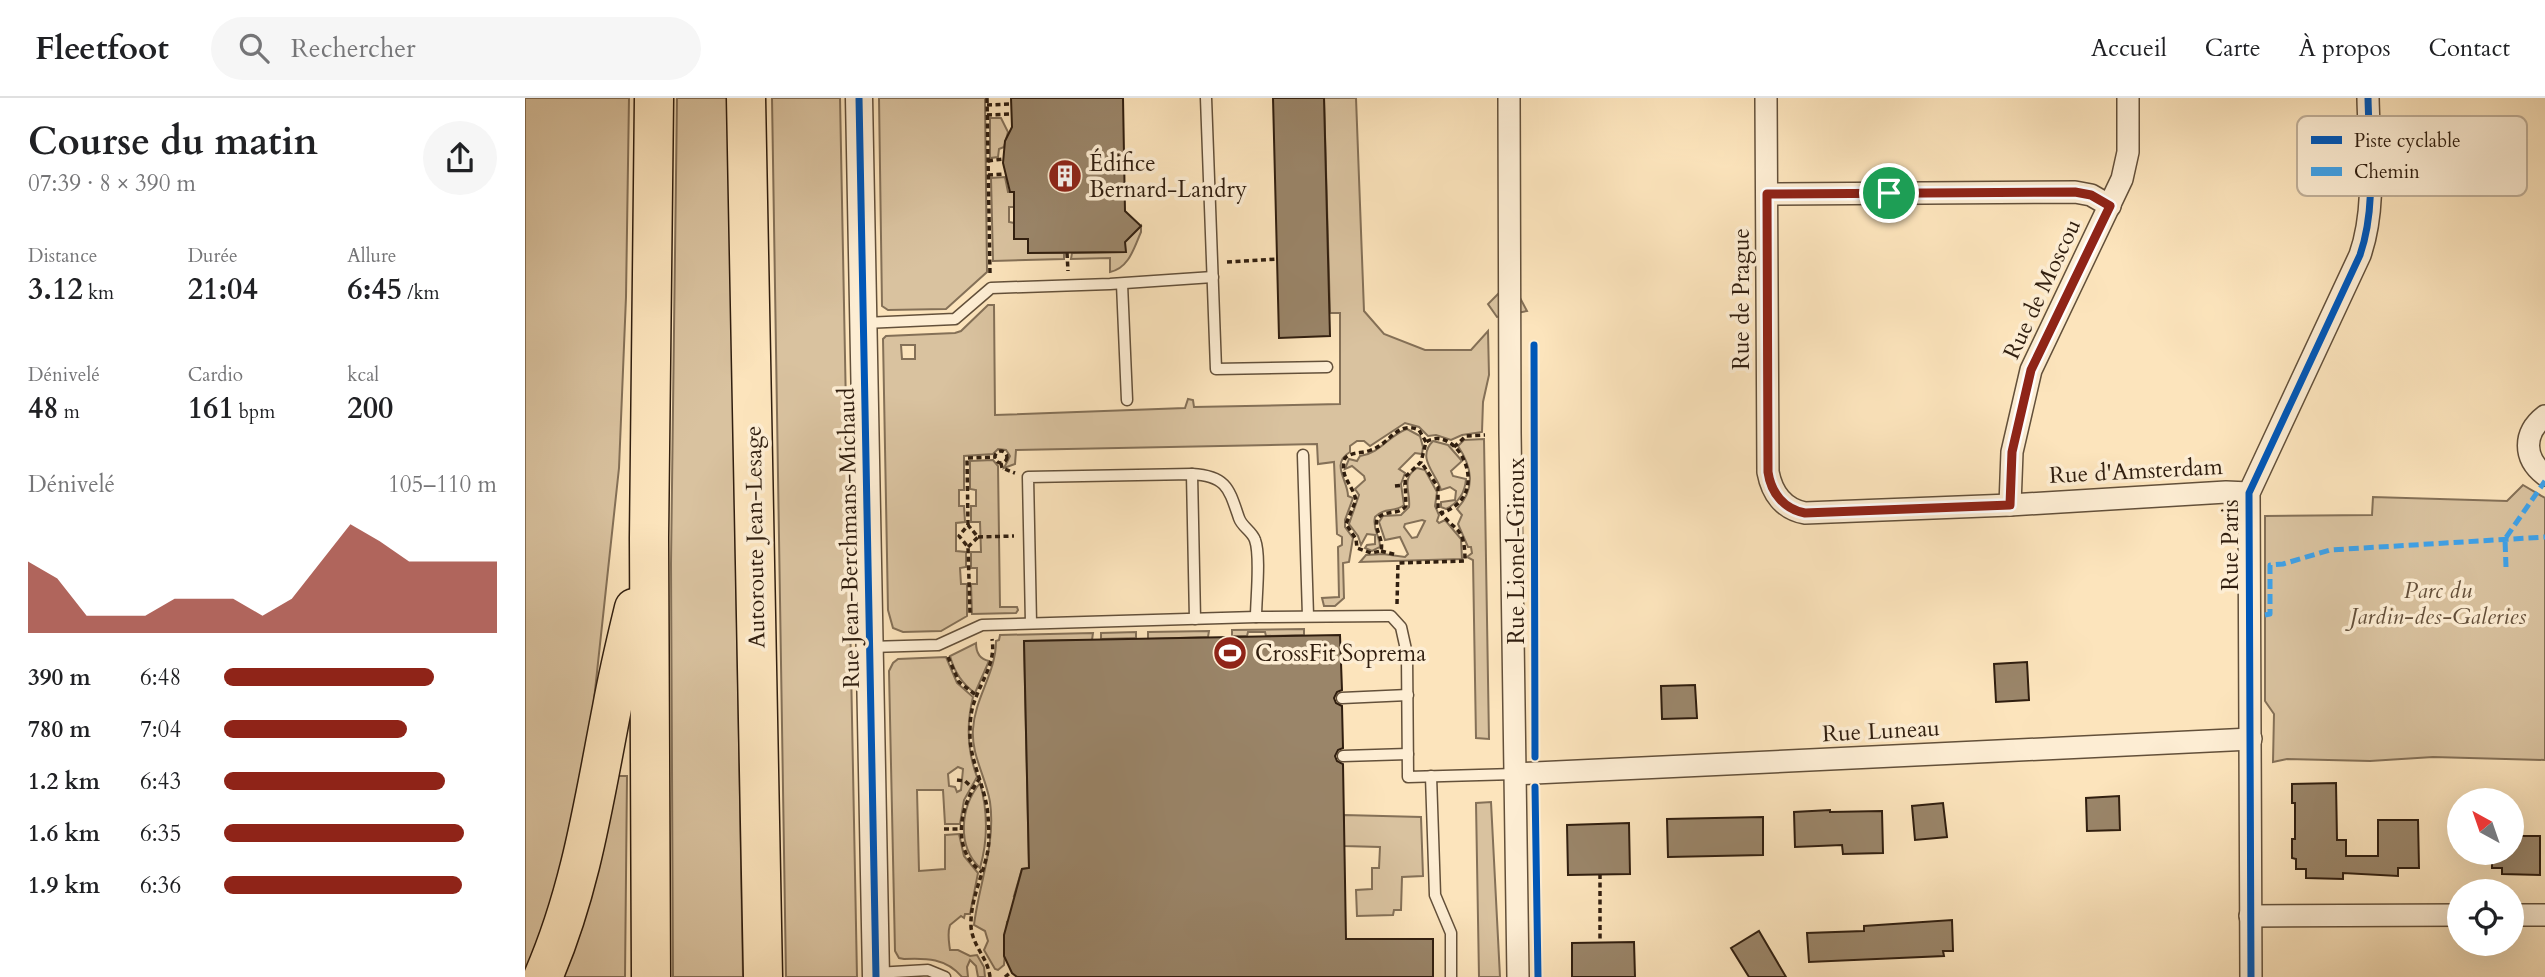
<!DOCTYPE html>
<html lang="fr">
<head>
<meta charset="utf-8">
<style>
  body { margin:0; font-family:Cardo,serif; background:#f6f6f6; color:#202124; height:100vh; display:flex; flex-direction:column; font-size:26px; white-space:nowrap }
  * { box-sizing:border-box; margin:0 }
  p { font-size:23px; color:#757577 }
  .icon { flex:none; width:38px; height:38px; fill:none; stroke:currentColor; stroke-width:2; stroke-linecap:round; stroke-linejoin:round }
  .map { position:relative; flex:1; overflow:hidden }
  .side { display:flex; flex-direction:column; background:#fff; width:525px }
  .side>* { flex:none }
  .needle { width:46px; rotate:320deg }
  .controls { position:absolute; left:1922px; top:690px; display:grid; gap:14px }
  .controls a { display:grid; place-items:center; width:77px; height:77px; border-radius:50%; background:#fff; box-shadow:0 7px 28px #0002; font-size:35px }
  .pin { position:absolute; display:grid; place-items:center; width:60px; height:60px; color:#fff; margin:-30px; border:4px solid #fff; border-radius:50%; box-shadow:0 2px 7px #0007 }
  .round { display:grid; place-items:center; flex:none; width:74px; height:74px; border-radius:37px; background:#f6f6f6 }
  .overview { display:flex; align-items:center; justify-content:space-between; height:119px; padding:0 28px }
  h1 { font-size:38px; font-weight:700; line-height:52px }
  .figures { display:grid; grid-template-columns:repeat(3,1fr); gap:10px; height:119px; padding:7px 28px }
  .figures div { display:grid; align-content:center }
  .figures b { font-size:30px; font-weight:700 }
  .figures small { font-size:19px; font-weight:400 }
  .figures p { font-size:19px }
  .chart { height:196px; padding:14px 28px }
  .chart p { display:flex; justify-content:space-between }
  .chart svg { width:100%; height:126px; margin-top:7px; fill:#8f2418; opacity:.7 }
  ul { padding:0 28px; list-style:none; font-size:23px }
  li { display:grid; grid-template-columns:112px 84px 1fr; align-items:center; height:52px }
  li i { height:18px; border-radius:9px; background:#8f2418 }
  header { display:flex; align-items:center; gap:42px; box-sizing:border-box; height:98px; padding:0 35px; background:#fff; border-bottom:2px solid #e0e0e0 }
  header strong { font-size:33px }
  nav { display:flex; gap:38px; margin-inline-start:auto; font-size:24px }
  .search { width:490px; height:63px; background:#f6f6f6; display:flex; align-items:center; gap:18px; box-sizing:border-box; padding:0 24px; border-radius:38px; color:#757577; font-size:26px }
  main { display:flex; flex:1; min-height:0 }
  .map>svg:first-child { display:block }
</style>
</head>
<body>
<header>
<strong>Fleetfoot</strong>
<div class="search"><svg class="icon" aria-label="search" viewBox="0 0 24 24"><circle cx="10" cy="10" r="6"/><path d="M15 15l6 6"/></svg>Rechercher</div>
<nav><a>Accueil</a><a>Carte</a><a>À propos</a><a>Contact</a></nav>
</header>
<main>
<section class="side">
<div class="overview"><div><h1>Course du matin</h1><p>07:39 · 8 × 390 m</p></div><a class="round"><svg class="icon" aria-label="share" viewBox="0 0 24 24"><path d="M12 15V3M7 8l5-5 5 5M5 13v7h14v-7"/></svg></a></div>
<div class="figures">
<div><p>Distance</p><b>3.12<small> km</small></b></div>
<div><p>Durée</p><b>21:04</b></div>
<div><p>Allure</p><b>6:45<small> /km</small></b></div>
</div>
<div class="figures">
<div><p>Dénivelé</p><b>48<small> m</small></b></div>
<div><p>Cardio</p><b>161<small> bpm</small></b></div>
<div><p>kcal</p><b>200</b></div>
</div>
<div class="chart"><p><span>Dénivelé</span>105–110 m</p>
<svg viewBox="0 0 160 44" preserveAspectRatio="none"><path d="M0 44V19L10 25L20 38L30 38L40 38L50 32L60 32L70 32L80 38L90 32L100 19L110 6L120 12L130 19L140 19L150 19L160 19V44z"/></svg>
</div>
<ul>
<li><b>390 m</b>6:48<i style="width:77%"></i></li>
<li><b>780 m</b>7:04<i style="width:67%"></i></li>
<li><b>1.2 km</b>6:43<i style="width:81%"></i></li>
<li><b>1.6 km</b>6:35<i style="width:88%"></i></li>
<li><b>1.9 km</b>6:36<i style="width:87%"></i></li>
</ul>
</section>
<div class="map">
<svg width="2020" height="879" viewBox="0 0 2020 879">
  <rect width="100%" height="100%" fill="#fce4bc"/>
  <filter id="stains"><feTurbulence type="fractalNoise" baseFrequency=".00286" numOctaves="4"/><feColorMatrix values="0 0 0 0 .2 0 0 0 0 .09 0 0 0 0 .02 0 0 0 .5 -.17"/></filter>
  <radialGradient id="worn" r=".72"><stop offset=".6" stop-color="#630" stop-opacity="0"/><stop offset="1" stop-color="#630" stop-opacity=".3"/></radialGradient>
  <g fill="#d9c29f" stroke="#847057" stroke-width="2" fill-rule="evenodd">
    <polygon points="0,0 104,0 101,199 94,370 68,611 58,669 31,792 0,876"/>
    <polygon points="152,0 203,0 218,879 148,879 146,466"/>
    <polygon points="247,0 315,0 332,879 261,879"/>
    <polygon points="354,0 460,0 462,174 421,211 363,212 357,208"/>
    <path d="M799,0H831L839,213L859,236L900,252H946L963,233L964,277L958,304L957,334L937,337L926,342L911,337L903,338L894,329L880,325L845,348L839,343H832L825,348V354C805,366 823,382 823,398L828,400L820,422V429L828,440L824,464L818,465L819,500L810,508H799L797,500L814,499L813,449L817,447V439L812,436L809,364L793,366L792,346L491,352L490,366L479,370L485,358L481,352L473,351L468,356L439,358V392H434V408H439L440,424L431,425V453L441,454V469L435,470L436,486H442V518L416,533L378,534L368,530L363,512L358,241L361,238L430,235L436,233L463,207H469L470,317L660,310L663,301L668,302L669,309L815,306V215H805ZM376,247H390V261H377Z"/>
    <polygon points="465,20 476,20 483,34 479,49 474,51 473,59 465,60"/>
    <polygon points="480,79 483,94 489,94 489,109 484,109 484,124 489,125 503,141 503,155 539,155 539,161 468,163 466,80"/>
    <path d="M616,128V134C609,150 604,170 585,174V160L546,161L547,155L600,154V144Z"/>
    <polygon points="978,191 993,196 1002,213 972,219 963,206"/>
    <path d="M882,331L895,338L898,349L897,356L890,355L874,371L880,375L876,386L879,407C870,415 859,409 850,419C847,431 855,438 855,449L847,453L840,450L842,447L850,446V437L842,436L836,447L833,438L824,426L834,397L830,391L840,382L839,378L827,368L820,371L824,361L832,363L835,358C856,355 864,337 882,331Z"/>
    <path d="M959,341L964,641L951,640L948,462L942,459L947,455L946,449H943L933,426L937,417L932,411C951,390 947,369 933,348L939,342Z"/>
    <path d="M908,343L923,347L937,363L926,373L928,378L941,381C940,396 933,405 921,411L916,409V404L930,402L931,393L925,389L916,392C911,375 891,360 908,343Z"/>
    <polygon points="468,362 473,368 475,509 492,509 493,512 491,515 447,516 446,486 452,486 452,470 446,470 446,454 456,454 455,424 446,424 446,408 451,408 451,392 445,391 445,363"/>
    <path d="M892,370L900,372L912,394L910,408L914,417L912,423L914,425L920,422L936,441L937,461L835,464L841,457L858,456L880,459L883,456L875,439L860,442L854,424L858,418L876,417L884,409C886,394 875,381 892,370ZM897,422L900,423L892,439L887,440L879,429L880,426Z"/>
    <polygon points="1998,387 2020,400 2020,662 1908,659 1845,663 1762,661 1748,664 1749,616 1740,603 1740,418 1847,417 1848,399 1982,403"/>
    <polygon points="779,531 779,537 741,538 740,534 723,534 722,538 707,538 707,532"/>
    <polygon points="684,533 683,539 623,541 623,534"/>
    <polygon points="611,534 611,540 576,541 576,535"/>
    <path d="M568,535L567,542L499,543L504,770L497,771L489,798L536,796L488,825L482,824L479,867L473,872L470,871L459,852L463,843L460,833L449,827C454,785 471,747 465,704C461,679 446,657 448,631C450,599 471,575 471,543L474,542L475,537Z"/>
    <path d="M451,545C451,554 454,561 464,563L450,595C436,585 429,573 425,558Z"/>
    <path d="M421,559L432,585L448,599C441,627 442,652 452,679L439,702L435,726H420L418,692H392L394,773L420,771V737L434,736L439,758L453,775L445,816H440L439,820L436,818L425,827C422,836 424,844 425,852H433L445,858L452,857L459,869L460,879H453L451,868L445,862L442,869L443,879H437C421,860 401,860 379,861L374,860L370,853L364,573L368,565L373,561ZM433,669L438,671L436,692L432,694L430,689L424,688L423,676Z"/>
    <polygon points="85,678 102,678 100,879 34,879"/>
    <path d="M455,685C463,714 463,742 455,770C432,748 435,710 455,685Z"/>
    <polygon points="966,704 975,879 954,879 951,705"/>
    <polygon points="819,717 896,719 898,778 877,779 876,812 869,812 868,817 832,818 831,792 847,791 847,770 854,770 855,749 819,748"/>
  </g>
  <g fill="#9a8569" stroke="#301e0f" stroke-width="2">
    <polygon points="486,0 598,0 600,113 616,128 600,144 601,154 503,155 503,141 489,141 489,94 485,94 478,65 480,43 487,29"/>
    <polygon points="748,0 799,0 805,238 754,240"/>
    <polygon points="815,537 817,592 812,594 809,600 811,605 817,608 818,650 813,652 810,658 812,663 818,666 821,841 908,841 908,879 492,879 487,875 479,858 479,837 497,771 504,770 499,543"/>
    <polygon points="1502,564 1504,602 1471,604 1469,566"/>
    <polygon points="1170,587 1172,620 1137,621 1136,588"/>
    <polygon points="1811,685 1812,742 1821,742 1821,758 1853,758 1853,722 1893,722 1894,770 1873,770 1873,778 1818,775 1818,781 1781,780 1781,771 1771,771 1771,761 1767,760 1767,741 1770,741 1770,705 1767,705 1767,686"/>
    <polygon points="1594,698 1595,732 1562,733 1561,700"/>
    <polygon points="1418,705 1422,739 1390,742 1387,708"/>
    <polygon points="1305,712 1305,714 1357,713 1358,755 1318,756 1317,747 1270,749 1269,714"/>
    <polygon points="1238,719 1238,757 1143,759 1142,721"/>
    <polygon points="1104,725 1105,776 1043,777 1042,727"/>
    <polygon points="1986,738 2015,738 2015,777 1977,776 1977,770 1967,770 1967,754 1986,754"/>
    <polygon points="1427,822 1428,853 1418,853 1419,858 1284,864 1282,835 1339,833 1339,828"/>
    <polygon points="1234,833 1261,879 1224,879 1206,850"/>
    <polygon points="1109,844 1110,879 1047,879 1047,845"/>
  </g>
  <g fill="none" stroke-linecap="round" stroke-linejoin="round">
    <g stroke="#63503a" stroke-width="13">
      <g id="service">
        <polyline points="681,0 691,271 802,269"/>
        <polyline points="597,186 602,302"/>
        <polyline points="339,225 430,221 466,190 585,186 688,179"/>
        <polyline points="778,357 783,518"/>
        <polyline points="667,376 670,521"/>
        <path d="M506,525L503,379L667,376C702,378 704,391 714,420C717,429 727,433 730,442C736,458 731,500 731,519L862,518H866L876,529L882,556L883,679L990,676"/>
        <polyline points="345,549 413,547 457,527 731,519"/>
        <polyline points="817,600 883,597"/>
        <polyline points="818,658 883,656"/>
        <polyline points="906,678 910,797 926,835 926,879"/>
        <polyline points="351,875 403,872 420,879"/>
      </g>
    </g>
    <g stroke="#63503a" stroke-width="24">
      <g id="minor">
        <polyline points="984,0 985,335 993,879"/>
        <path d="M1241,0L1243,374C1247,395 1258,411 1280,415L1485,407L1701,394L1724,395"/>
        <polyline points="1242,96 1550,94 1566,97 1585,108"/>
        <path d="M2020,318C1998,335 1998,360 2020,377"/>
        <polyline points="1485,407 1487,354 1506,272 1597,81 1603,54 1603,0"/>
        <polyline points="990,676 1726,641"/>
        <polyline points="1986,817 2020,817"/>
        <polyline points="1725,818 1934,817"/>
        <path d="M1726,879L1724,395L1835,157C1852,108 1844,51 1843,0"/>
      </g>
    </g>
    <g stroke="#63503a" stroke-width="29">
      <polyline id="tertiary" points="334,0 351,879"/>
    </g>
    <g stroke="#301e0f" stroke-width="41">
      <g id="motorway">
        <polyline points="221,0 238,879"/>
        <path d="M18,879C56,792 69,702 87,610C93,576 101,543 109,510"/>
        <polyline points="126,879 124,440 129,0"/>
      </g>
    </g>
    <g stroke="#301e0f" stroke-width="3.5" stroke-dasharray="5 3.5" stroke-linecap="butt">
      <polyline points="462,0 465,176"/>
      <polyline points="462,7 486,6"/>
      <polyline points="462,17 487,16"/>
      <polyline points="463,63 478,61"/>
      <polyline points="463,77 480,76"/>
      <polyline points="542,155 543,173"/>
      <polyline points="702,164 752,161"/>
      <path d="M901,344L894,332C872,322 865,346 846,352C837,356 828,353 820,360C814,379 827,385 831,402L821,426L831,441L832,450L846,455L856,453C859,440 849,433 852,421C860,411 873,418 881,408L880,379L896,364L901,344C932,324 970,398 916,415"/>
      <polyline points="929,349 941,338 960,337"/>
      <circle cx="476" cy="359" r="6"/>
      <polyline points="476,365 477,370 490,375"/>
      <polyline points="870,388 879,387"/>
      <polyline points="443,427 442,360 471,359"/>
      <polyline points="453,439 489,438"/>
      <polyline points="443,449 453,439 443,427 434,438 443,449 445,515"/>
      <polyline points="856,453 872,457"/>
      <path d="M872,506L873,465L940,463C940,425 929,436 913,410V389L896,364"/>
      <polyline points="423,559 434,584 452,598"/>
      <path d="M455,680C435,707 425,752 457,774"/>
      <polyline points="432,682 440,683 448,690"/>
      <polyline points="419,731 436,731"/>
      <polyline points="1075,776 1075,845"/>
      <path d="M465,879C463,860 448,849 446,829C445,805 455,784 461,761C465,747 464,732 463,718C461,689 444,663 445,634C445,624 446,611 450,602C457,581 471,565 467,541"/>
      <polyline points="480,879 486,874"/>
    </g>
    <use href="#service" stroke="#fdedd3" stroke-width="10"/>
    <use href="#minor" stroke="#fdedd3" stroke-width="21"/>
    <use href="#tertiary" stroke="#fdedd3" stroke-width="26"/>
    <use href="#motorway" stroke="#fce4bc" stroke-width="38"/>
    <g stroke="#3ea2ea" stroke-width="5" stroke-dasharray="10 5" stroke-linecap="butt">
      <polyline points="1981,469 1980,441 2020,383"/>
      <polyline points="1740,517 1745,516 1745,467 1758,466 1805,452 2020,439"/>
    </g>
    <g stroke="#fdedd3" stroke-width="11">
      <g id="cycleway">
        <polyline points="334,0 351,879"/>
        <polyline points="1009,247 1010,659"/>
        <polyline points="1010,689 1013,879"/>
        <path d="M1726,879L1724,395L1835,157C1852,108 1844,51 1843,0"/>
      </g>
    </g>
    <use href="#cycleway" stroke="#0057b8" stroke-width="7"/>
  </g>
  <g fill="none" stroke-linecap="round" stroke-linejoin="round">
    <g stroke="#fff" stroke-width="14">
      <path id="route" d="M1550,94L1566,97L1585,108L1506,272L1487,354L1485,407L1280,415C1259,411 1246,395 1243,374L1242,96Z"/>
    </g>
    <use href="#route" stroke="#8f2418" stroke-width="9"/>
  </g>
  <defs>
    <g id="building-disc" transform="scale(1.75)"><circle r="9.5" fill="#8f2418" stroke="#fdedd3"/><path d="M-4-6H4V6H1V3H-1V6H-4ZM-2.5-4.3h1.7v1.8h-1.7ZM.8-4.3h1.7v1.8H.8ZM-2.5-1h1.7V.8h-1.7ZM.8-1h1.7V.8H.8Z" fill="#fff"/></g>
    <g id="stadium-disc" transform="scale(1.75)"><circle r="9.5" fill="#8f2418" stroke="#fdedd3"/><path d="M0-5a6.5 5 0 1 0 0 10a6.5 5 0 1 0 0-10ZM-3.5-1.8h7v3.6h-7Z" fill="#fff"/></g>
  </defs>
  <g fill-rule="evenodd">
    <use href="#building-disc" x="540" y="78"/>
    <use href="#stadium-disc" x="705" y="555"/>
  </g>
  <g text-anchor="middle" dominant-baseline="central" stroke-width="7" stroke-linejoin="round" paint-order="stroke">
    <g font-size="23" fill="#301e0f" stroke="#fdedd3" text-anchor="start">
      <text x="564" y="65">Édifice<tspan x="564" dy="26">Bernard-Landry</tspan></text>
      <text x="730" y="555">CrossFit Soprema</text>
    </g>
    <g font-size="23" fill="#301e0f" stroke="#fdedd3">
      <text transform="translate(1517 191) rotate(-65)">Rue de Moscou</text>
      <text transform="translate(1216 201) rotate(-90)">Rue de Prague</text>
      <text transform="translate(1611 373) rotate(-3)">Rue d'Amsterdam</text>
      <text transform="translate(230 439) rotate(-91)">Autoroute Jean-Lesage</text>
      <text transform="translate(324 440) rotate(-91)">Rue Jean-Berchmans-Michaud</text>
      <text transform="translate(1705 447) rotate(-90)">Rue Paris</text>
      <text transform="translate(991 453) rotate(-90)">Rue Lionel-Giroux</text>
      <text transform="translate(1356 633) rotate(-3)">Rue Luneau</text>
    </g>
    <g font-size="23" font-style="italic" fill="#634f3a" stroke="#fdedd3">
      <text x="1913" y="492">Parc du<tspan x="1913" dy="26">Jardin-des-Galeries</tspan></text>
    </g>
  </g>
  <rect x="1772" y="18" width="230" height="80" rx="10" fill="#fdedd3" stroke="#c0af98" stroke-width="2"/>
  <rect x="1786" y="38" width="31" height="8" fill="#0057b8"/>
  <rect x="1786" y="69" width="31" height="9" fill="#3ea2ea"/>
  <g font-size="19" fill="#301e0f">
    <text x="1829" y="49">Piste cyclable</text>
    <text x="1829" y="80">Chemin</text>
  </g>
  <rect width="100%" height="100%" filter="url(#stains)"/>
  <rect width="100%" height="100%" fill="url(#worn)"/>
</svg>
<div class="controls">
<a><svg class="needle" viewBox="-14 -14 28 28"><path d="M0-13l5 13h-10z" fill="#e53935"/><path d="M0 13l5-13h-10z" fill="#757577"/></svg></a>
<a><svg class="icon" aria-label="locate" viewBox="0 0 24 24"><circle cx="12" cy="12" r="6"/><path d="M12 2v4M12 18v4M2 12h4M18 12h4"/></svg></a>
</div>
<div class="pin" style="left:1364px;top:95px;background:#1e9e55"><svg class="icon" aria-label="arrive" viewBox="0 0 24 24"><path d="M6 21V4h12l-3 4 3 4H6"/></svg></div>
</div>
</main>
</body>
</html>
